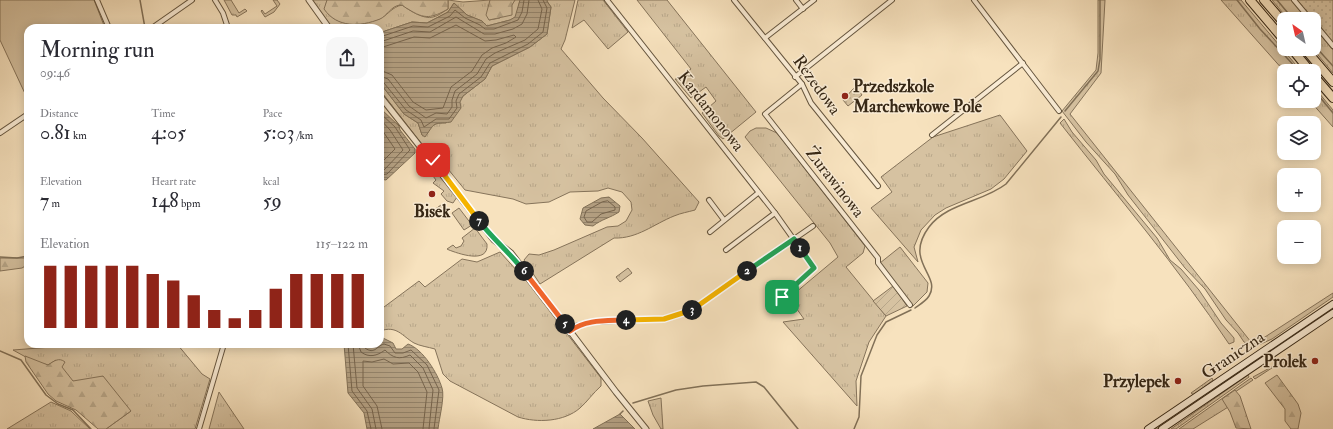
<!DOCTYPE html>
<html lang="en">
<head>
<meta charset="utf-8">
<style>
  body { margin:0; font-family:"IM FELL Double Pica",serif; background:#f7f7f7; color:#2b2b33; height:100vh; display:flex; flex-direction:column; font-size:15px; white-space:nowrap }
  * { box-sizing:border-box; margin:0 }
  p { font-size:13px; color:#7c7c81 }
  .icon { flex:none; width:22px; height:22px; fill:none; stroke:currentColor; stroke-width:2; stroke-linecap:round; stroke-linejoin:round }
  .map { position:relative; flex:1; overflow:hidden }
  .panel { position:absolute; left:24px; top:24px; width:360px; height:324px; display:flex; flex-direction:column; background:#fff; border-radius:12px; box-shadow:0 2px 10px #0003 }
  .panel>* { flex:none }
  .needle { width:26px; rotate:326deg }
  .fabs { position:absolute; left:1277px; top:12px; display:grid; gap:8px }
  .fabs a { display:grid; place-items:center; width:44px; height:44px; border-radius:8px; background:#fff; box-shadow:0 2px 10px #0003; font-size:20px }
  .pin { position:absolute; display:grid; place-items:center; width:34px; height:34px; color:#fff; margin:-17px; border-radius:8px; box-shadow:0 2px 6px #0006 }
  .km { position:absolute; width:20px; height:20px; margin:-10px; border-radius:50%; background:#222; color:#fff; font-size:11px; line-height:20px; text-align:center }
  .round { display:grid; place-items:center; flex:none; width:42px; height:42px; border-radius:12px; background:#f7f7f7 }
  .headline { display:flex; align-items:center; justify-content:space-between; height:68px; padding:0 16px }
  h1 { font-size:22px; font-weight:600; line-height:30px }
  .metrics { display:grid; grid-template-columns:repeat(3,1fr); gap:6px; height:68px; padding:4px 16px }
  .metrics div { display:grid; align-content:center }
  .metrics b { font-size:20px; font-weight:600 }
  .metrics small { font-size:11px; font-weight:400 }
  .metrics p { font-size:11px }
  .chart { height:112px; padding:8px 16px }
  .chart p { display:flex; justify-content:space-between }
  .chart svg { width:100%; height:72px; margin-top:4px; stroke:#8f2418; stroke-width:6 }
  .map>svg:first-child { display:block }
</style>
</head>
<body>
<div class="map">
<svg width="1333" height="429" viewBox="0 0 1333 429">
  <defs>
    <pattern id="grass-tufts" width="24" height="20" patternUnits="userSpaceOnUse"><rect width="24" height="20" fill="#d6c2a1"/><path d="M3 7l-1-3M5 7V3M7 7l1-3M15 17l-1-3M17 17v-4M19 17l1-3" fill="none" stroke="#b8a78a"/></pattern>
    <pattern id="forest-firs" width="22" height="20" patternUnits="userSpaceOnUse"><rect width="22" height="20" fill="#d6c2a1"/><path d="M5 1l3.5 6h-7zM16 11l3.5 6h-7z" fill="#b8a78a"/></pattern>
    <pattern id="park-dots" width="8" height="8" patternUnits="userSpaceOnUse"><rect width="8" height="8" fill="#d6c2a1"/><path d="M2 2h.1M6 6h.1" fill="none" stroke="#b8a78a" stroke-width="1.8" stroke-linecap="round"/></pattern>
    <pattern id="garden-furrows" width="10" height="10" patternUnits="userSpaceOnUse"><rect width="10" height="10" fill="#d6c2a1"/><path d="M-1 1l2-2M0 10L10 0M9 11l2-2" fill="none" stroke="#b8a78a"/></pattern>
    <pattern id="water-rules" width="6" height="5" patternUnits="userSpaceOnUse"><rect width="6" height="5" fill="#b5a285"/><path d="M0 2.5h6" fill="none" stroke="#94846c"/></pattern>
  </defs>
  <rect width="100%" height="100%" fill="#f7e2be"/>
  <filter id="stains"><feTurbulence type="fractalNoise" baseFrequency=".005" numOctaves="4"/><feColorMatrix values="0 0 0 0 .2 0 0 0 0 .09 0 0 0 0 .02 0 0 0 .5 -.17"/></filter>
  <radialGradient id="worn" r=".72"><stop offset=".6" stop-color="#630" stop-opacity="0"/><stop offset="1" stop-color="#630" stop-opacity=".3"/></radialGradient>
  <g fill="url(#grass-tufts)" stroke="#86745b">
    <polygon points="224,0 231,0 239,13 245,9 247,11 237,17 236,15 232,15"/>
    <polygon points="273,0 277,0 280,4 274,12 265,17 261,11 262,10 265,14 277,6"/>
    <path d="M312,0H327L325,9C335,25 351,25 369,21C372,21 378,20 381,18C389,14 392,7 402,5C409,10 424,20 433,17C438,16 443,12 448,9V0L463,2L490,0L489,20L500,18L515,0H520L516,17L510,20L487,26L482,21L467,15L454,3L448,12L427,23L412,22L385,31L380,34V28H332Z"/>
    <path d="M548,0H575L565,40L561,49L603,98L642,138L699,202L695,210C688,212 681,213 674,216C654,224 637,239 614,238L540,284L524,260L529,254L539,255L554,250L607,227L618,226L626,221L632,210L631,202L622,192L608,188L598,191L570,192L549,202L526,204L513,199L465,190L435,153L431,156L380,90V83L404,114L418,123L422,135L427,134C432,125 435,122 446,123L463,96L485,79L492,66L530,47L547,34L551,7L547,1Z"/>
    <polygon points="578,0 603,0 628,32 608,49 584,20 572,28"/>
    <polygon points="637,0 667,0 756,112 723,139 719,136 702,113 716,101 706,87 691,98 675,79 678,79 691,69"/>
    <polygon points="1098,0 1105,0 1101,73 1070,114 1251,342 1248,344 1244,342 1238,333 1226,320 1205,289 1185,268 1128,195 1115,174 1086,142 1062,111 1096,70 1098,53"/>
    <polygon points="1221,0 1241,0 1301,71 1284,71"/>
    <polygon points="1272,0 1292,0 1307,19 1288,19"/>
    <polygon points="1314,27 1333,50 1333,73 1313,49"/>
    <polygon points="1314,87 1333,110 1333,127 1310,101 1314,101"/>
    <polygon points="1000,115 1027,151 1004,179 991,189 946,208 935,215 921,230 914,247 918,262 871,208 892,192 881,177 933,137"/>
    <path d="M1064,119L1072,132L1096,160L1104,174L1157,238L1170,260L1181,269L1199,290L1221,323L1234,338V342L1229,344C1178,267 1117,196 1060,123Z"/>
    <polygon points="756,128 766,128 777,133 865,246 863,253 846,267 886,316 869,342 856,381 857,406 783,322 804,319 789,298 838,257 830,243 745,137 750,131"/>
    <polygon points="430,162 457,197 453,203 447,201 441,194 444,191 433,183 436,180 430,172 428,173 426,167"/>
    <polygon points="441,205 444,206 444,209 437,215 435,214 434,210"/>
    <polygon points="459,208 472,225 464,230 452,213"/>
    <path d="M475,228L487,244C489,265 457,253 449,250L447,249L453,245L456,248L461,246L464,241L462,238Z"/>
    <polygon points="900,247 928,283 927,292 913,306 880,263"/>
    <path d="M500,252L528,283L601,378V386C593,393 587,402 580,408C564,422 537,423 518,417L450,381L443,374L435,349C428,347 420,346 414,343C402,336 397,325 380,331V310L419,281L425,287L462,259L477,262Z"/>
    <polygon points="628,268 632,273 620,282 616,277"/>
    <polygon points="1333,293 1333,297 1272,339 1254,347 1251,346"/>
    <polygon points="1333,307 1333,310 1249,367 1248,365"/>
    <polygon points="90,344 177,344 202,374 210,379 195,429 106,429 131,411 69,379 56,360 48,365 33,361 13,350"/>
    <polygon points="1290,357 1293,359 1291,361 1278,364 1255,379 1253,377"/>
    <polygon points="1243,368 1245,370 1157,429 1153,429"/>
    <polygon points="1248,375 1249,377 1176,429 1171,429"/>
    <polygon points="1212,378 1213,380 1194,395 1191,393"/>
    <polygon points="1251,378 1253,380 1235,392 1241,399 1193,429 1179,429"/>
    <polygon points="219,392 244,429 209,429"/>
    <polygon points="661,398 663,429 661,429 653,415 648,401"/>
    <polygon points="51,402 71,411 90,429 7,429"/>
  </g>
  <g fill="url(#forest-firs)" stroke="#86745b">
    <path d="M327,0H448V9C432,18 425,20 408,9C405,8 404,5 400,5C391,6 387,16 380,19C360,27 337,28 324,9Z"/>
    <polygon points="490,0 515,0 512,5 512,15 489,20 486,15"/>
    <polygon points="0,258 27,258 27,265 22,268 0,271"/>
    <path d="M25,356L48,365C54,361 59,357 65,362L62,367L73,381L103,376L131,411L106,429H98L76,410L56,401L48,394L26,362Z"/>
    <polygon points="1277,375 1298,404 1301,413 1298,429 1291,429 1285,421 1285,409 1265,383"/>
    <polygon points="1235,390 1240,396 1251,429 1236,428 1230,412 1222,399"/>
  </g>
  <g fill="url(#park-dots)" stroke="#86745b">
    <polygon points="1297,0 1333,0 1333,43 1319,26 1318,19 1312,18"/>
    <polygon points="854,88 857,88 862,95 848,106 843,100"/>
  </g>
  <polygon fill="url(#garden-furrows)" stroke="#86745b" points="893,286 907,306 886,316 873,301"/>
  <polygon fill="#d6c2a1" stroke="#86745b" points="0,0 94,0 105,28 28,28 28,100 0,40"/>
  <g fill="url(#water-rules)" stroke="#827158">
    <path d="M520,0H546L551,7L547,34L530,47L492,66L485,79L463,96L460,102L461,108L451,122C431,125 437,120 425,137L422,135L418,123L404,114L380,83V34L385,31L412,22L427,23L448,12L454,3L467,15L482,21L487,26L510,20L515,17Z"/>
    <polygon points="380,108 399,126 400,130 415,149 415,153 386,180 380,179"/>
    <path d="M609,197L620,206L619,212C610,218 602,219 593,226L585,225L580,219L583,208L601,198Z"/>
    <path d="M383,338L393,343L396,349H402L408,344C423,349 438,374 442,388C445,397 439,419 438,429H367L364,413L348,393L344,344H363L371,347L380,344Z"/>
    <polygon points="620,414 635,429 593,429"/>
  </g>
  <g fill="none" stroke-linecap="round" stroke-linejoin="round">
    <g stroke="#76644d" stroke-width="1">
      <polyline points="380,37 413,26 428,27 450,16 455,10 465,18 480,25 485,29 494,29 518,20 522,12 524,0"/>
      <polyline points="380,42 413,31 430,32 456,17 484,34 495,34 513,29 522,24 527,14 529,0"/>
      <polyline points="380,48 414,37 430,38 456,25 485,41 496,40 514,35 516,37 506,43 492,48 482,55 472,71 451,87 443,108 426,110 413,102 392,75 380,70"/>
      <polyline points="380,76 388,79 409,106 426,118 436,113 447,114 452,107 452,100 455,91 477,74 486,59 495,53 525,40 538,29 542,9 538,0"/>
      <polyline points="380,81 384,83 406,110 421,120 424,127 436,119 449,119 457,108 456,101 459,94 481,77 490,63 528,44 543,32 547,8 543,0"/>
      <polyline points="380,113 395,127 410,150 387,174 380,175"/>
      <polyline points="380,119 390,130 403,150 384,170 380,170"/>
      <polyline points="380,127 395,149 380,164"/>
      <polygon points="608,201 615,207 615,210 601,214 592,222 587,222 584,217 586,211 602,202"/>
      <polyline points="348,344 352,391 367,411 371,429"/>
      <polyline points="353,344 357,388 372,409 376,429"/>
      <path d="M358,344L361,352C369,358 377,356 385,350C393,358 399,360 410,355L423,368L433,390L429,429"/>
      <path d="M363,344L365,348C375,355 376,346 384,344L390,346L395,353H403L411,350L427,365L439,390L434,429"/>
      <polyline points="382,429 377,406 363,386 363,361 372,362 384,359 393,364 409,363 418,372 427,392 423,429"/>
    </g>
    <g stroke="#827158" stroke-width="1.5">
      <polyline points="140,0 145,28"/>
      <polyline points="1237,0 1260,29 1299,71"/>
      <polyline points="1277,0 1293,19"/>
      <polyline points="1314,45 1333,66"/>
      <polyline points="1314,90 1333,113"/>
      <polyline points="1065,111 1098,71 1100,59 1100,0"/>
      <polyline points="0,257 17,258 28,256"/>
      <path d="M915,308C919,305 926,301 929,296C942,275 903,262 929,227C947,203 983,202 1006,184L1061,117"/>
      <polyline points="0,351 21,360 46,395 58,404 73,410 91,429"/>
      <polyline points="633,403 676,390 703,386 756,382 764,387 798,429"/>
      <polyline points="620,414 623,411"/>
      <polyline points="854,429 859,417 861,376 877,335 886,322 911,310"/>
    </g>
    <g stroke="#66563f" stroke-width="6">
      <g id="minor">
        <polyline points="97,0 109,28"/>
        <polyline points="215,0 223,13 228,28"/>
        <polyline points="607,0 775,213 814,268 773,304"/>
        <polyline points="734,0 802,84 811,103 878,186"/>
        <polyline points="796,0 803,9"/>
        <polyline points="974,0 1059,111"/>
        <polyline points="1294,0 1310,19"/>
        <polyline points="1314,23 1333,46"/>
        <polyline points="152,28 192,0"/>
        <polyline points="765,38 814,0"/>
        <polyline points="795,77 892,0"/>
        <polyline points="802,84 765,114 878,258 878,263 910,305"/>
        <polyline points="0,133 28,114"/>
        <polyline points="932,135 1023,63"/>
        <polyline points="709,200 724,220"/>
        <polyline points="710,232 758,193"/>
        <polyline points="726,250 775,213"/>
        <polyline points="570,331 576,326 592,322 664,319 691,310 813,226"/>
        <polyline points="199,429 224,344"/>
      </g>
    </g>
    <g stroke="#66563f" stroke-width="7">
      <g id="tertiary">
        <polyline points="309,0 329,28"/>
        <polyline points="380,96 494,240 511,253 616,392 646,429"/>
      </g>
    </g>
    <g stroke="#362715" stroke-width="8">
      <g id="secondary">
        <polyline points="1148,429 1333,304"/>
        <polyline points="1162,429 1333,313"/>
      </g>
    </g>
    <g stroke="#362715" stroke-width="10">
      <g id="motorway">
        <polyline points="1250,0 1284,40"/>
        <polyline points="1264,0 1284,23"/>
        <polyline points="1292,49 1310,71"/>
        <polyline points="1305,49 1333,82"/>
        <polyline points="1314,76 1333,98"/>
      </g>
    </g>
    <use href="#minor" stroke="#faecd5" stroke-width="4"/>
    <use href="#tertiary" stroke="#faecd5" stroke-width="5"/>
    <use href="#secondary" stroke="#faecd5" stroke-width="6"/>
    <use href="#motorway" stroke="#f7e2be" stroke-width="8"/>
  </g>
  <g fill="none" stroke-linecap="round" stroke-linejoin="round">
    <g stroke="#fff" stroke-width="8">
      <polyline id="split-1" points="782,297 814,268 800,248"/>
    </g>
    <g stroke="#fff" stroke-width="8">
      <polyline id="split-2" points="747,271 794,239 800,248"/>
    </g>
    <g stroke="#fff" stroke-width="8">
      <polyline id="split-3" points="692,310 747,271"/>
    </g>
    <g stroke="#fff" stroke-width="8">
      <polyline id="split-4" points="626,320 664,319 692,310"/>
    </g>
    <g stroke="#fff" stroke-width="8">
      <path id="split-5" d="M565,324L570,331C586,319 607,321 626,320"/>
    </g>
    <g stroke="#fff" stroke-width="8">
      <polyline id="split-6" points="524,271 565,324"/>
    </g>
    <g stroke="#fff" stroke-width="8">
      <path id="split-7" d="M479,221C493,239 510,253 524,271"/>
    </g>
    <g stroke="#fff" stroke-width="8">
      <polyline id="split-8" points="433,160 479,221"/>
    </g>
    <use href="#split-1" stroke="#22a559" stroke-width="5"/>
    <use href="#split-2" stroke="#22a559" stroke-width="5"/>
    <use href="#split-3" stroke="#f5b400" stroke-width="5"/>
    <use href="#split-4" stroke="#f5b400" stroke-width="5"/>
    <use href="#split-5" stroke="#f0652b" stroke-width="5"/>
    <use href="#split-6" stroke="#f0652b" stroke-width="5"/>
    <use href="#split-7" stroke="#22a559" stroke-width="5"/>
    <use href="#split-8" stroke="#f5b400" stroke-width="5"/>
  </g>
  <g fill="#8f2418" stroke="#faecd5" stroke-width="1.5">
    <circle cx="845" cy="96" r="4"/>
    <circle cx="432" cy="194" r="4"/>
    <circle cx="1315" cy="361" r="4"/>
    <circle cx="1178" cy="381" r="4"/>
  </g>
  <g text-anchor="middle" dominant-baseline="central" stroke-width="3" stroke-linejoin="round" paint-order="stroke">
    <g font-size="17" fill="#362715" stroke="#faecd5">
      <text transform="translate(817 85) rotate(54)">Rezedowa</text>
      <text transform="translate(711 111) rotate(52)">Kardamonowa</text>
      <text transform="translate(835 182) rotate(52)">Żurawinowa</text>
      <text transform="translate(1233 355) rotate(-34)">Graniczna</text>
    </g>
    <g font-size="17" font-weight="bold" fill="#362715" stroke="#faecd5" text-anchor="end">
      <text x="853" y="86" text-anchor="start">Przedszkole<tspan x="853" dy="20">Marchewkowe Pole</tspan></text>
      <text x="432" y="211" text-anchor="middle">Bisek</text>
      <text x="1307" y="361">Prolek</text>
      <text x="1170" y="381">Przylepek</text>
    </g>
  </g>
  <rect width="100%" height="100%" filter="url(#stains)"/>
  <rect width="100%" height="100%" fill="url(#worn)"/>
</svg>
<div class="fabs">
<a><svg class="needle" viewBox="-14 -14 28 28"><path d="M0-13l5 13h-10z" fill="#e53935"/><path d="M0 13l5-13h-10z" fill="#7c7c81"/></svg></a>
<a><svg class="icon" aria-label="locate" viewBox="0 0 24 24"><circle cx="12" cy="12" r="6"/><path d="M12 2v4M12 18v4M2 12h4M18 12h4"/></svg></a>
<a><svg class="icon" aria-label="layers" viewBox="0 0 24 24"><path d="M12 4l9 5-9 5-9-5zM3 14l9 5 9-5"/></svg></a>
<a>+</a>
<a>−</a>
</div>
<div class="pin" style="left:782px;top:297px;background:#1e9e55"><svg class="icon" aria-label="arrive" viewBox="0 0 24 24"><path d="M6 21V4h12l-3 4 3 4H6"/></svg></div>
<div class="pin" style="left:433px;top:160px;background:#d93025"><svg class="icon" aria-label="check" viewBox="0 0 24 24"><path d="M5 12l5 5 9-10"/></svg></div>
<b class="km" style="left:800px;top:248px">1</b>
<b class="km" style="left:747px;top:271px">2</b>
<b class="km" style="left:692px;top:310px">3</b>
<b class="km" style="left:626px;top:320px">4</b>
<b class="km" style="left:565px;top:324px">5</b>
<b class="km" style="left:524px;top:271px">6</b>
<b class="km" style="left:479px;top:221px">7</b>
<section class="panel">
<div class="headline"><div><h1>Morning run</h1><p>09:46</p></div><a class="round"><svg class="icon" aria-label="share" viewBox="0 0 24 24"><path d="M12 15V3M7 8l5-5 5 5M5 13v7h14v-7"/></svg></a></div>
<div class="metrics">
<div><p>Distance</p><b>0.81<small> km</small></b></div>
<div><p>Time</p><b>4:05</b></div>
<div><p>Pace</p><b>5:03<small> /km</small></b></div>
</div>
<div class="metrics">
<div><p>Elevation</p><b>7<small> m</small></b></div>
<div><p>Heart rate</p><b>148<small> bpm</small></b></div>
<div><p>kcal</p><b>59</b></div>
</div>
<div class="chart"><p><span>Elevation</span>115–122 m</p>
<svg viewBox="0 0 160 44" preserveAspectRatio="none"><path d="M5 44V6M15 44V6M25 44V6M35 44V6M45 44V6M55 44V11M65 44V15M75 44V24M85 44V33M95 44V38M105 44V33M115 44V20M125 44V11M135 44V11M145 44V11M155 44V11"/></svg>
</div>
</section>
</div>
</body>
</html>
